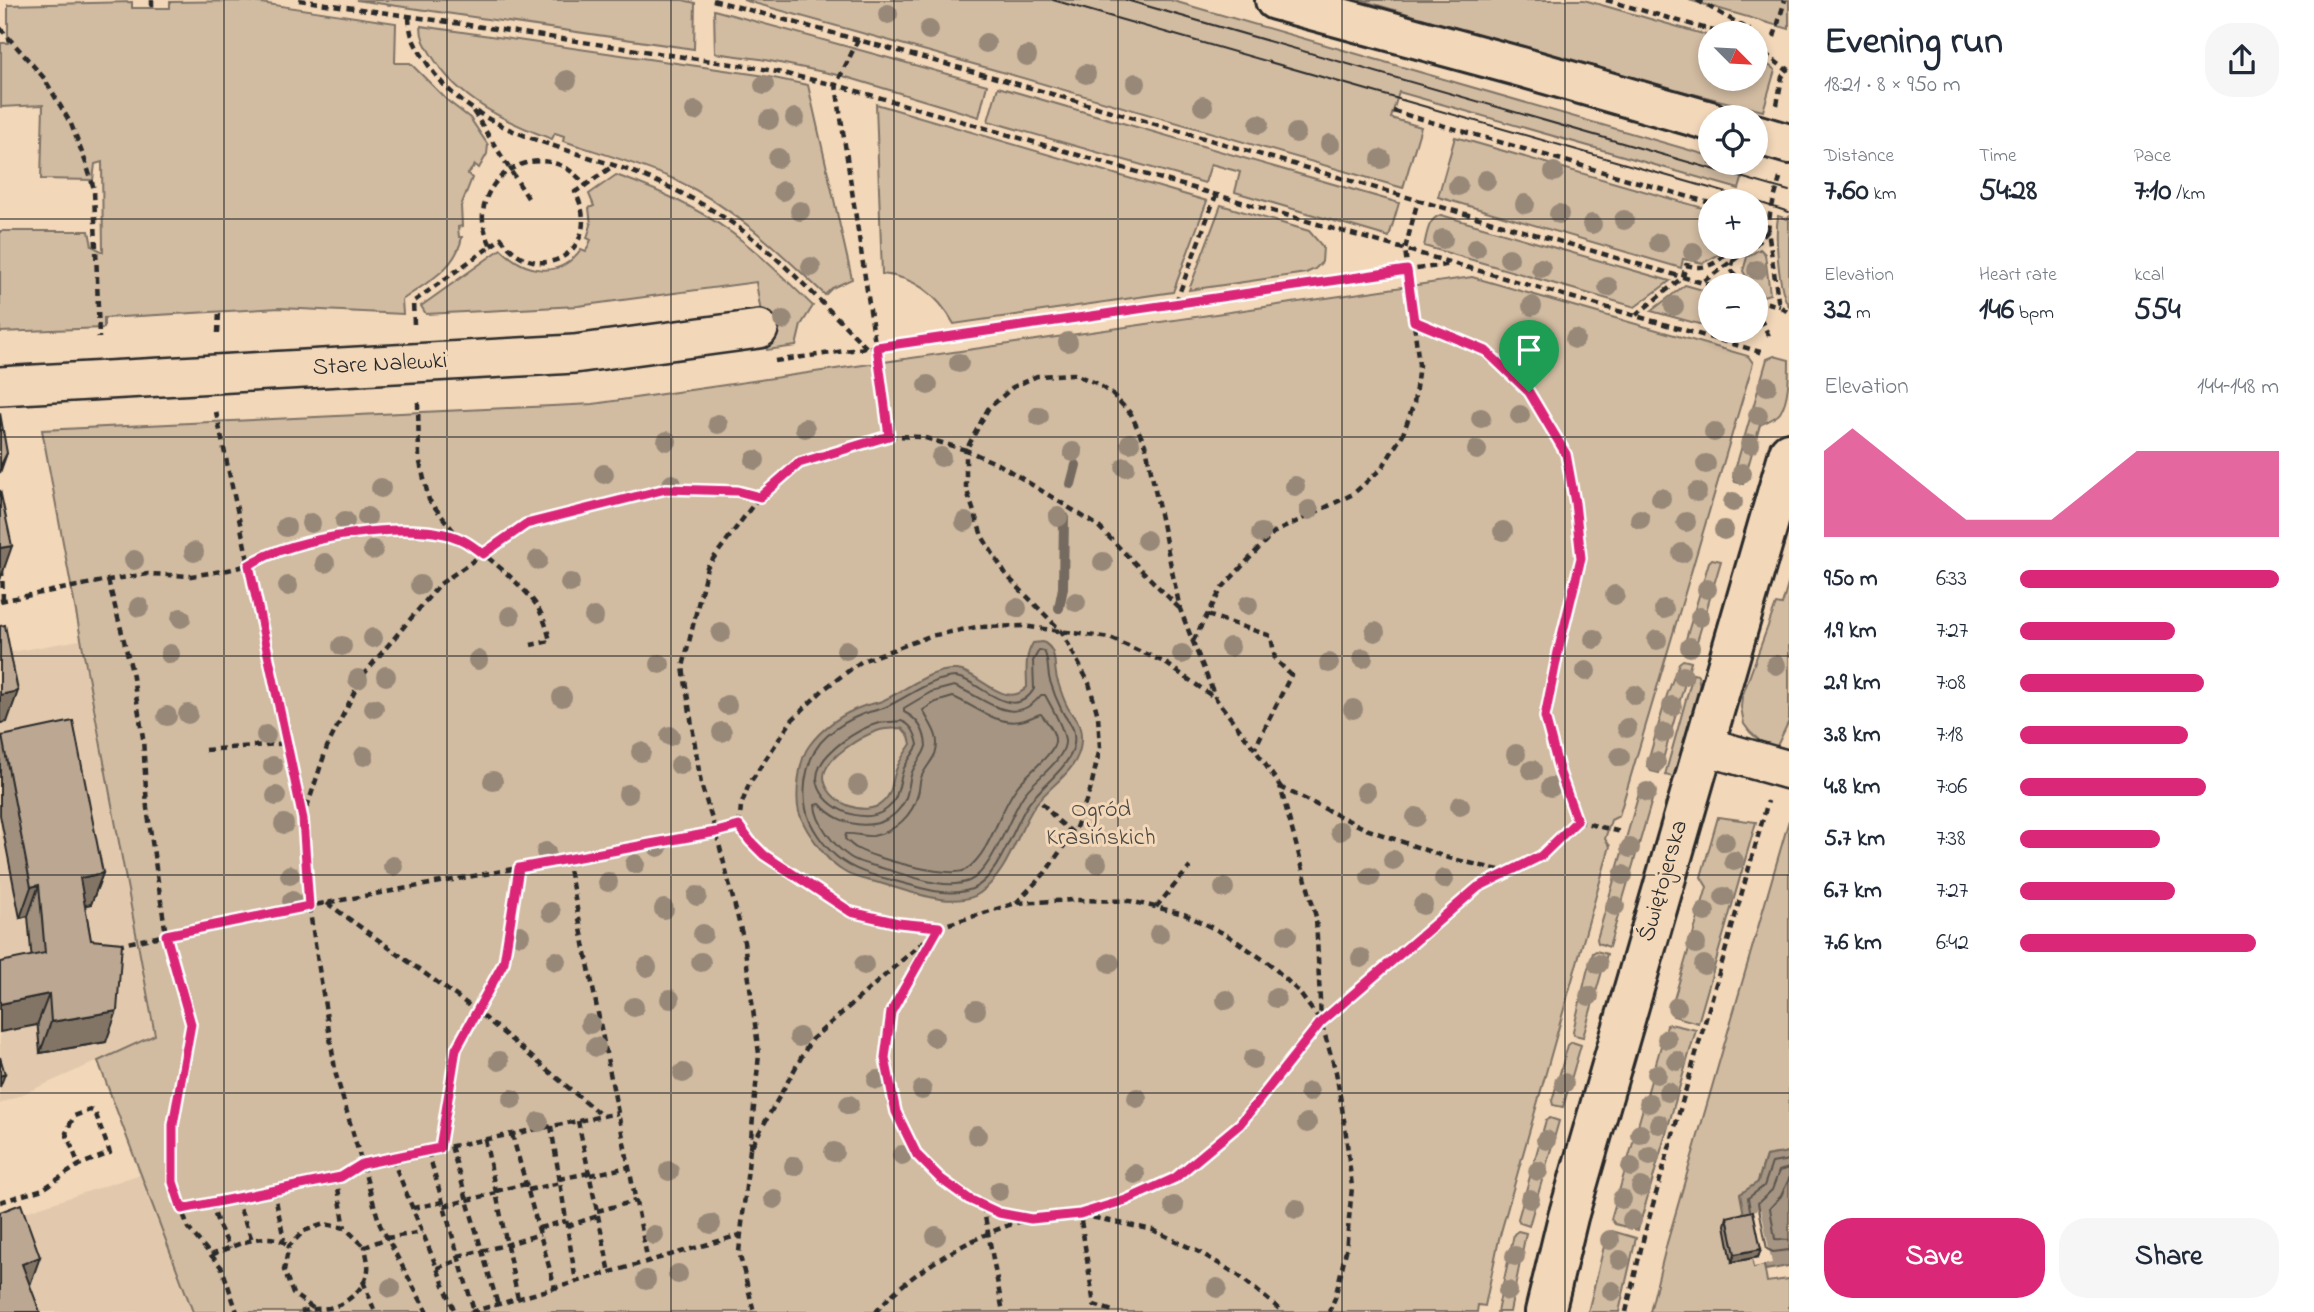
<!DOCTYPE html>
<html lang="en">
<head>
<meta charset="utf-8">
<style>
  body { margin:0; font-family:"Indie Flower",sans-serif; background:#f6f6f7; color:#1f2937; height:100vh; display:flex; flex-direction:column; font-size:26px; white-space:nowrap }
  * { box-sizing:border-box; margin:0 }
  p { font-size:23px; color:#747a83 }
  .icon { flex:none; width:38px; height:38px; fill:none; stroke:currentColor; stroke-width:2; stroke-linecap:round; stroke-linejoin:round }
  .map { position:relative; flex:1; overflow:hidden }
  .sheet { display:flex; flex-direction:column; background:#fff; width:525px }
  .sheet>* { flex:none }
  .needle { width:46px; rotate:114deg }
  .fabs { position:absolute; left:1698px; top:21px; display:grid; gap:14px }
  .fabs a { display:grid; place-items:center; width:70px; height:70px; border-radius:50%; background:#fff; box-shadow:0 4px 10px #0003; font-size:35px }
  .pin { position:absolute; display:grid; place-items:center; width:60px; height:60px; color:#fff; margin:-72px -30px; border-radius:50% 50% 50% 0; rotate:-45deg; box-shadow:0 0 7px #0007 }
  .pin .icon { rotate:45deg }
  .round { display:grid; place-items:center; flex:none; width:74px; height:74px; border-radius:28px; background:#f6f6f7 }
  .head { display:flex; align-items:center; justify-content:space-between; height:119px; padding:0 35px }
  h1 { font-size:38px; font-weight:700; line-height:52px }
  .metrics { display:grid; grid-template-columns:repeat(3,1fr); gap:10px; height:119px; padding:7px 35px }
  .metrics div { display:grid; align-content:center }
  .metrics b { font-size:30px; font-weight:700 }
  .metrics small { font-size:19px; font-weight:400 }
  .metrics p { font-size:19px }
  .chart { height:196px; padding:14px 35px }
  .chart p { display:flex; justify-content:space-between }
  .chart svg { width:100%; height:126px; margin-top:7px; fill:#db2777; opacity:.7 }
  .action { display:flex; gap:14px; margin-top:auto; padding:14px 35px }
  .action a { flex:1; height:80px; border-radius:28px; background:#db2777; color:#fff; font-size:28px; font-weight:700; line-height:80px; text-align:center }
  .action a+a { background:#f6f6f7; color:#1f2937 }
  ul { padding:0 35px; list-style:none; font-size:23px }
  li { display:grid; grid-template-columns:112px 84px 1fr; align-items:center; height:52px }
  li i { height:18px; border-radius:9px; background:#db2777 }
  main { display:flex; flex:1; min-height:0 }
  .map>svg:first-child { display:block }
</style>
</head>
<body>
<main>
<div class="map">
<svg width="1789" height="1312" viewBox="0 0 1789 1312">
  <rect width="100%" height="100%" fill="#f2d7b9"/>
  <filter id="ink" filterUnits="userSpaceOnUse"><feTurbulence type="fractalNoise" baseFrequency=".0143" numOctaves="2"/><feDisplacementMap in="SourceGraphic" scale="14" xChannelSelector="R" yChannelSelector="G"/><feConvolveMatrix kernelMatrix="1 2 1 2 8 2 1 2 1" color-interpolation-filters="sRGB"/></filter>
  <g filter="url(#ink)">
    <g fill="#e2c9ad">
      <polygon points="80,640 155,1036 0,1104 0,654"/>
      <polygon points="141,1174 193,1312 0,1312 1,1220"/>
    </g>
    <g fill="#d1bba1" stroke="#7e7366" stroke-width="2">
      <polygon points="356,0 683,0 695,3 694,49"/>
      <polygon points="743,0 1170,0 1710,156 1710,163 1731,163 1745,167 1745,169 1739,189 1399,92 1391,118 1421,127 1403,188 1002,72"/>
      <polygon points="1360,0 1584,0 1710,36 1710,79 1755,79 1755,55 1775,70 1763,111 1636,80"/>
      <polygon points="1689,0 1789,0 1789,29"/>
      <path d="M247,1L396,23L395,63H410L448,101L470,118L488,145L487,154L479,168L475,165L468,174L472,178L461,206L462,226L458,227L459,237H462C456,269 427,282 402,300L403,314L280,308L104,318V328L0,332V231H89L92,246L103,252L102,162L95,164L93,180L41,179L43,105L1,107V43H8V5L132,2V8H170V2Z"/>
      <polygon points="714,10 987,85 979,117 843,76 760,59 715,53"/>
      <path d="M421,26L759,75L808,85L852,279L832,288L825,295C779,251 734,207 676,180C639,164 601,153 563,141L564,136L555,133L552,139C506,122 459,100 432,56C426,46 421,39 421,26Z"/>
      <polygon points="998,87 1399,203 1389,237 1235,192 1240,172 1211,164 1205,183 988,121"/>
      <path d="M876,104L1207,201L1173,292L954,324C938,295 915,277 882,274Z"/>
      <polygon points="1455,137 1710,210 1710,247 1722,247 1720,254 1703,263 1683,259 1681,268 1438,197"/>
      <path d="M616,175C662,191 707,212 745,243C769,262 791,285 813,306L801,325L796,346L767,350L756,282L578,306L426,314L421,306L501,249C525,273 559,280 581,249L586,251L591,240L587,238L591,225L589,208L594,206L589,194Z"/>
      <polygon points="1221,205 1309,231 1323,247 1322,262 1315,269 1306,273 1189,290"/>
      <path d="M1441,215L1670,281L1635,307L1424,246C1427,234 1428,218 1441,215Z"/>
      <path d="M1778,216L1787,219L1789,217V306C1778,291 1775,235 1778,216Z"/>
      <polygon points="1760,249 1765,254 1770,294 1763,296 1757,295 1755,285 1751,285 1743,271 1747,257"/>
      <polygon points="1472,277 1748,356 1753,363 1619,816 1611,820 1605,839 1610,846 1499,1239 1485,1306 1478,1305 1477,1312 193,1312 98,1061 155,1035 42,430 593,404"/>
      <polygon points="1685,285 1710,292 1710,327 1651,311"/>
      <path d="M1774,356L1789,360C1789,376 1789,399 1780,413C1776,418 1766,422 1760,425L1743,484L1735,482L1733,477L1767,359Z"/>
      <polygon points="1712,559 1721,561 1693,655 1685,652 1683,649 1709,562"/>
      <polygon points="1789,581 1789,721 1775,750 1761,742 1750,732 1744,724 1741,707 1742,697 1776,604 1782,605"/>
      <polygon points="1683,660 1691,662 1659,773 1651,771 1647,765 1667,695 1679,663"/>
      <polygon points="1693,674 1698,675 1700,688 1674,777 1665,775"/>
      <polygon points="1647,788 1652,790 1654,793 1609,947 1598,943 1597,939 1640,790"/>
      <polygon points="1718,817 1756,822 1698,1023 1673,1016 1670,1006 1674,999 1707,887 1701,877"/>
      <polygon points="1789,820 1789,1152 1766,1156 1732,1262 1752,1258 1754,1267 1764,1265 1767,1282 1789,1279 1789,1312 1650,1312 1667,1243"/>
      <polygon points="1596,951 1607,954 1583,1037 1574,1035 1573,1031 1587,972 1593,953"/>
      <polygon points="1670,1024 1696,1030 1638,1230 1615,1224 1611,1219 1667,1025"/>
      <polygon points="1572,1042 1581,1045 1563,1107 1553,1105 1552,1101 1568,1045"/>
      <polygon points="1550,1118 1559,1121 1529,1226 1520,1223 1518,1219 1546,1120"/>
      <polygon points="1518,1231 1526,1233 1510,1312 1497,1312 1514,1234"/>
      <polygon points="1612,1231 1636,1238 1619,1312 1588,1312 1607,1234"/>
    </g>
    <g fill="#a59582" stroke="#746b5f" stroke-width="2" fill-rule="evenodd">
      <path d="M1043,642C1058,650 1053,664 1057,679C1060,689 1063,699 1068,708C1076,721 1082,724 1081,741C1080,770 1051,784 1036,804C1016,833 1010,871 980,893C957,910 907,891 883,884C869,880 854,879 843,871C829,863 820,848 811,836C806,829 802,821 799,812C795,796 799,759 809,746C822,728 843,713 864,706C870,704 878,703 884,700C907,690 930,668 957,670C979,672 1006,711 1027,687C1027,671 1024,658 1033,643ZM902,728L909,736L911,744C905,753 898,762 895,773C891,784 893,793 883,802C866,819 825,802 824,777C824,758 863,735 880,730C887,728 895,729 902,728Z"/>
      <polygon points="1789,1152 1789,1266 1765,1270 1764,1265 1754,1267 1740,1194 1758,1182 1766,1156"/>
    </g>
    <polygon fill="#f2d7b9" points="1761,1209 1772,1263 1754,1267 1752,1258 1758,1256 1744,1213"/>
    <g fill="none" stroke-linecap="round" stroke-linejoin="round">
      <g stroke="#5c554e" stroke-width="2">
        <path d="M1039,650L1044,651C1049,659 1047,671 1050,681C1053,691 1057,701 1062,711C1069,725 1076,725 1074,744C1071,767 1039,787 1027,806C1013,828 998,879 972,889C954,896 929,891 910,885C886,878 857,874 837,857C824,846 809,826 806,809C801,785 808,752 827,736C837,727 850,719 863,714C871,711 880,710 888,706C905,698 921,686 939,680C944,679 950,677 955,677C979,679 1012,725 1034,689L1033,661Z"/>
        <path d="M954,686C985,697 1013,730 1041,695H1045C1051,706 1066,731 1065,743C1063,762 1033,780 1023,796C1009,818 992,871 969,881C944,891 909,875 885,869C874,865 860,864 850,857C835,847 816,823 815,805L820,804C841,829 886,835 904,802C910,791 908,780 913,770C917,761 924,755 926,746C925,730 918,719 904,712V708L931,692Z"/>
        <path d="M953,697C974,705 996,726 1020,721C1028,720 1035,715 1041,714C1046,721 1056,732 1055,742C1053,755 1025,775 1017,787C998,812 992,850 967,869C952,880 874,858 858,849C853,847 849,842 845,839L846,834C855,833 864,837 873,836C895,832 913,815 918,794C920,788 919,783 921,778C924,769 931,763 935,754C942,736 929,724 923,710L936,702Z"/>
        <path d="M901,721C912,724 916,734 918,745C914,753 908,760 904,768C898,783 900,801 884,811C861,826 818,806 817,778C817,754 859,728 879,723C886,722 894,722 901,721Z"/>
        <polyline points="1789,1168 1779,1171 1772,1190 1758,1203 1767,1249 1773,1252 1789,1250"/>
        <polyline points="1789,1179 1781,1196 1770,1208 1775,1239 1789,1240"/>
        <polyline points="1750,1210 1748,1198 1764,1186 1772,1163 1789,1160"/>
      </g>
      <g stroke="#746b5f" stroke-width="10">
        <polyline points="1071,484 1076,465"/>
        <polyline points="1059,608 1063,588 1064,517"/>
      </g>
      <g stroke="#2b2b2b" stroke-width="42">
        <g id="minor">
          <polyline points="0,386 574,354 759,329"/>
          <polyline points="1704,746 1789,770"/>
        </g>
      </g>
      <g stroke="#2b2b2b" stroke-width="44">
        <polyline id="tertiary" points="1545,1312 1568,1217 1789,452"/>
      </g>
      <g stroke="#2b2b2b" stroke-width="44">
        <g id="secondary">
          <polyline points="1275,0 1525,68 1710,121"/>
          <polyline points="1755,134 1789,144"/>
        </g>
      </g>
      <g stroke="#2b2b2b" stroke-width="4.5" stroke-dasharray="7 5" stroke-linecap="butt">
        <polyline points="152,0 152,8"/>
        <polyline points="299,0 759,68 836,85 1764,353"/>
        <polyline points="713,0 1000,79 1710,285"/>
        <polyline points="1606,0 1721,33"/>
        <polyline points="1697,0 1750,30"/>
        <path d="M409,17C410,37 414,43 425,60C471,135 565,145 641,175C666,185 689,196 712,210C771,245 818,300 867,348"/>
        <polyline points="0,28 44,78 71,124 86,163 94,189 99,338"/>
        <polyline points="1774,37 1785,0"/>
        <polyline points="858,40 836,85 889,436 799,463 759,497 707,567 683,667 701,784 716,832 739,826 750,841 764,855 851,912 898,923 939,927 1016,903 1073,900 1130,901 1184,914 1227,935 1270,964 1298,991 1321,1022 1336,1072 1345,1126 1352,1187 1346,1251 1335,1298 1329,1312"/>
        <polyline points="1755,46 1788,71"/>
        <polyline points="1777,105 1782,77 1789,67"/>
        <polyline points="473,111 528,198"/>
        <polyline points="1393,111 1710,203"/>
        <polyline points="1780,178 1770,214 1768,230 1778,300 1781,307 1789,313"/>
        <polyline points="1755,245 1768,231"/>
        <path d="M491,246L501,238C539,291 606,249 575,192L586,185"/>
        <polyline points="1737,247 1731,269 1742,285"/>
        <polyline points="1704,281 1752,247"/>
        <polyline points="1755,300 1780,306"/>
        <polyline points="1176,302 1216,195"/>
        <polyline points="1755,308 1769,336"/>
        <path d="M1636,315L1683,277L1686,265C1708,271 1718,263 1732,247"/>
        <path d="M414,324L413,302L491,246C486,235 482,225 483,214C485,177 525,151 560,165C570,169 578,177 586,185L613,166"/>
        <polyline points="218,333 219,311"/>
        <polyline points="775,361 1452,264"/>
        <polyline points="418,402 419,458 429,500 459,538"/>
        <path d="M216,412L249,565C282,543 375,526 415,529C428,530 443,534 456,538C476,544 526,588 537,606C544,618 547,628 550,641L531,645"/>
        <polyline points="889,436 922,437 966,450 988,409 1013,387 1037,376 1074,374 1096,383 1112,394 1131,414 1146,447 1180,609 1193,642 1216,699 1254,748 1280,786 1316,917 1321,1021"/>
        <polyline points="2,569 3,600"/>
        <polyline points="108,580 132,671 143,738 147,808 166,935 191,1024 173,1125 173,1182 188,1228 222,1268 237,1312"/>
        <polyline points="0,601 108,580 148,574 191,576 228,570 249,565 303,819 309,906 336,1075 380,1225 427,1312"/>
        <polyline points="1207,615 1271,636 1275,659 1291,675 1255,748"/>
        <polyline points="1193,641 1222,588 1273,533 1353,494 1382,468 1403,434 1414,403 1419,365 1405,249 1418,200"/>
        <polyline points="205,750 289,743"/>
        <polyline points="1280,787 1366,829 1445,857 1507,872"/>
        <polyline points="1042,803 1057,820 1073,833"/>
        <polyline points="303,819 327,747 363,675 440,584 526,524 666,489 737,491 759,497"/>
        <polyline points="1577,821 1621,832"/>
        <polyline points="739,826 741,806 749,784 792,720 824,689 862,661 930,636 977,627 1023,626 1110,638 1164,662 1215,698"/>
        <polyline points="567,859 648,1262"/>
        <polyline points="327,903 477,1011 601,1115"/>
        <polyline points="1016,903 1045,873 1075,830 1090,791 1100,748 1098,716 1089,683 1062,632 1006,575 982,536 966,488 966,450 1000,465 1097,525 1179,608"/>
        <polyline points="1156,907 1190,867"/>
        <polyline points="937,931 891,1012 885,1058 896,1112 917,1155 941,1179 969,1199 999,1213 1031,1219"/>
        <polyline points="117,945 309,906 716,832 744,942 759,1054 750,1149 811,1040 939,928"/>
        <polyline points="578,1121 610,1273"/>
        <polyline points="551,1126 576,1282"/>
        <polyline points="512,1134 555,1288"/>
        <polyline points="485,1139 518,1299"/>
        <polyline points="451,1146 498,1305"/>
        <polyline points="440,1148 456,1049 504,962 519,868"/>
        <polyline points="750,1149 739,1252 754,1312"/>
        <polyline points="428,1151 474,1311"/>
        <polyline points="392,1158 455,1312"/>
        <polyline points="590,1175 629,1167"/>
        <polyline points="336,1177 345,1228"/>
        <polyline points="559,1179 589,1173"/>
        <polyline points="274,1190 284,1240"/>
        <polyline points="528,1190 560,1183"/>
        <polyline points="496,1191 526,1184"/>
        <polyline points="236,1198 252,1240"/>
        <polyline points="0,1202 43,1189 79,1165 110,1153 95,1112 90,1110 74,1116 66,1133 79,1165"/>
        <polyline points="211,1203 219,1226 230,1248"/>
        <polyline points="444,1206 496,1193"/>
        <polyline points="983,1206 1003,1312"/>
        <polyline points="413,1208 443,1202"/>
        <polyline points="182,1209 340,1176 362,1164 618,1113"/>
        <polyline points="597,1211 635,1201"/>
        <polyline points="1080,1214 1126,1200 1175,1179 1240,1124 1321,1022 1478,887 1541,856 1577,821 1560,773 1545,717 1581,558 1575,503 1566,454 1529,392 1486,351 1414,321"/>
        <polyline points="1081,1215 1153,1230 1201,1253 1238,1275 1283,1312"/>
        <polyline points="567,1226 598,1216"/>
        <polyline points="539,1228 566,1221"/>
        <path d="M211,1255C233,1247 269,1227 289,1246"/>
        <polyline points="458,1256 506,1245 540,1234"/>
        <polyline points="437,1268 459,1260"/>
        <polyline points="363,1281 375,1312"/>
        <polyline points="313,1308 293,1294 284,1270 289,1246 304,1231 324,1224 345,1228 365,1247"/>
        <path d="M301,1312C311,1309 319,1309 329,1308C346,1305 366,1288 368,1270C369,1263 366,1254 365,1247L387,1238L422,1232"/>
        <polyline points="471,1312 740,1235"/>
        <path d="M876,1312C906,1273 983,1229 1031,1219C1047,1215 1064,1216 1080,1214L1094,1305L1116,1312"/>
        <polyline points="1626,1312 1644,1236 1768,801"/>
      </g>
      <use href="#minor" stroke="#f2d7b9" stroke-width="37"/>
      <use href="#tertiary" stroke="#f2d7b9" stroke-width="38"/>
      <use href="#secondary" stroke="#f2d7b9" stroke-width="38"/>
      <g stroke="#2b2b2b" stroke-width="2">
        <polyline points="1053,0 1755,201"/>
        <polyline points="1126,0 1789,191"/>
        <polyline points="1755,201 1789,212"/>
      </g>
    </g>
    <g fill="#978878">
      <circle cx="888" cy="14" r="10"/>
      <circle cx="929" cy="30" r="10"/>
      <circle cx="986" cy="43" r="10"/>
      <circle cx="1027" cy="56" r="10"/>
      <circle cx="1086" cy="74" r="10"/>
      <circle cx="567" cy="80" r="10"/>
      <circle cx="1136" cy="83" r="10"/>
      <circle cx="764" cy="85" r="10"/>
      <circle cx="1203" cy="106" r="10"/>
      <circle cx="695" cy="111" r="10"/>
      <circle cx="795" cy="118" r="10"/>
      <circle cx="769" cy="120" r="10"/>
      <circle cx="1259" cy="124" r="10"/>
      <circle cx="1296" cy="133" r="10"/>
      <circle cx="1330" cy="144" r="10"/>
      <circle cx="778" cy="158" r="10"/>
      <circle cx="1381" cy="159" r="10"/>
      <circle cx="1554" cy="172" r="10"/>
      <circle cx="1486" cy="180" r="10"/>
      <circle cx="1458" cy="186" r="10"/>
      <circle cx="783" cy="191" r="10"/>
      <circle cx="1525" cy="204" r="10"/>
      <circle cx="800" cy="211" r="10"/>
      <circle cx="1559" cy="214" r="10"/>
      <circle cx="1624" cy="220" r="10"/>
      <circle cx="1592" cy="224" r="10"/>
      <circle cx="1443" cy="239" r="10"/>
      <circle cx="1659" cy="243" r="10"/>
      <circle cx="1476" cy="248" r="10"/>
      <circle cx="1693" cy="252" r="10"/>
      <circle cx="1509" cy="258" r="10"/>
      <circle cx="811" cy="267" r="10"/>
      <circle cx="1541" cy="268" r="10"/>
      <circle cx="1757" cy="270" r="10"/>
      <circle cx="1608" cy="287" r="10"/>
      <circle cx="1532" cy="306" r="10"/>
      <circle cx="1674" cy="306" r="10"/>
      <circle cx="783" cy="320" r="10"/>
      <circle cx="1575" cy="339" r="10"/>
      <circle cx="1068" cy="342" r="10"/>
      <circle cx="959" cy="363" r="10"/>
      <circle cx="928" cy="385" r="10"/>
      <circle cx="1767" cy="386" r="10"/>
      <circle cx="1520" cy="415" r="10"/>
      <circle cx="1758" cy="415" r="10"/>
      <circle cx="1039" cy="416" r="10"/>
      <circle cx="1481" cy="418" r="10"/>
      <circle cx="718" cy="424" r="10"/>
      <circle cx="805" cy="428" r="10"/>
      <circle cx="1714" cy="432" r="10"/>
      <circle cx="667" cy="441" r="10"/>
      <circle cx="1130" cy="443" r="10"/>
      <circle cx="1750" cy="444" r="10"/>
      <circle cx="1477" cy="450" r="10"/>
      <circle cx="1073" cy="452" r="10"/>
      <circle cx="941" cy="457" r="10"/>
      <circle cx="755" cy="460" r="10"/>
      <circle cx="1706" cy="464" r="10"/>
      <circle cx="1125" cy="467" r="10"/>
      <circle cx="1742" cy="473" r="10"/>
      <circle cx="604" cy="474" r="10"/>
      <circle cx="672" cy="484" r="10"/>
      <circle cx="1295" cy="486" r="10"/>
      <circle cx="381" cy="488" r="10"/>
      <circle cx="1697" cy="492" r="10"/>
      <circle cx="1661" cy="498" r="10"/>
      <circle cx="1733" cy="502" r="10"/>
      <circle cx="1309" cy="510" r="10"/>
      <circle cx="367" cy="517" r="10"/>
      <circle cx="1058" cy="517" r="10"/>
      <circle cx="1640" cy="519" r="10"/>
      <circle cx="345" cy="521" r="10"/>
      <circle cx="965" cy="522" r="10"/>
      <circle cx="1686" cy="522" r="10"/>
      <circle cx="311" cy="523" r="10"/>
      <circle cx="286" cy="527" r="10"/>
      <circle cx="1724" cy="530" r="10"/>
      <circle cx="1503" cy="531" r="10"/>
      <circle cx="1261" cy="533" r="10"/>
      <circle cx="1146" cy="540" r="10"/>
      <circle cx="373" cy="550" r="10"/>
      <circle cx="194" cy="552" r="10"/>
      <circle cx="1682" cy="553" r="10"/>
      <circle cx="134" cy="560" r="10"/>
      <circle cx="538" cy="560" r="10"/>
      <circle cx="1103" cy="562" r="10"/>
      <circle cx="325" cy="563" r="10"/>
      <circle cx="570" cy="583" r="10"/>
      <circle cx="420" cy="585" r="10"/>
      <circle cx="288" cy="586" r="10"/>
      <circle cx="1707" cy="589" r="10"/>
      <circle cx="1615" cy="595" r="10"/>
      <circle cx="1076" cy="602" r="10"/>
      <circle cx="1248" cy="605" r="10"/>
      <circle cx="139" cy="607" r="10"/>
      <circle cx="1017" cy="608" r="10"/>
      <circle cx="1664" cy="609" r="10"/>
      <circle cx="510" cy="616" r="10"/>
      <circle cx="594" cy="617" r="10"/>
      <circle cx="1700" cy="617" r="10"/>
      <circle cx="181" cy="618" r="10"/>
      <circle cx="1375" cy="632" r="10"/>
      <circle cx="721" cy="633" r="10"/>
      <circle cx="373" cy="638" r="10"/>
      <circle cx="1594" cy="639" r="10"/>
      <circle cx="1657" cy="640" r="10"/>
      <circle cx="342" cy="646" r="10"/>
      <circle cx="1230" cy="647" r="10"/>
      <circle cx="1690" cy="647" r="10"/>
      <circle cx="846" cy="650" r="10"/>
      <circle cx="170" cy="654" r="10"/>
      <circle cx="1182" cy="654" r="10"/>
      <circle cx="1363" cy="658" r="10"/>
      <circle cx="478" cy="660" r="10"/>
      <circle cx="1329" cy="663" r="10"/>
      <circle cx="660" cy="664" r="10"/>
      <circle cx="1776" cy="665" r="10"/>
      <circle cx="1586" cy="671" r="10"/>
      <circle cx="386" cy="676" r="10"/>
      <circle cx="1683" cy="676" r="10"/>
      <circle cx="358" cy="679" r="10"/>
      <circle cx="1635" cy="695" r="10"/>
      <circle cx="562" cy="697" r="10"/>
      <circle cx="727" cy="705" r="10"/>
      <circle cx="1672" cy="706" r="10"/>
      <circle cx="374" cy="708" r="10"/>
      <circle cx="1353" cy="709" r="10"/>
      <circle cx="188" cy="714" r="10"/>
      <circle cx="167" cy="716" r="10"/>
      <circle cx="1627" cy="728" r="10"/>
      <circle cx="722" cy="732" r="10"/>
      <circle cx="1664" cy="733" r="10"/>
      <circle cx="266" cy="735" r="10"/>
      <circle cx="670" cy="736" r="10"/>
      <circle cx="641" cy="752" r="10"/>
      <circle cx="1516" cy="754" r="10"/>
      <circle cx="364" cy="756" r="10"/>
      <circle cx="1620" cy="757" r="10"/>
      <circle cx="1656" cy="762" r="10"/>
      <circle cx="680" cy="765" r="10"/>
      <circle cx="273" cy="766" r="10"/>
      <circle cx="1532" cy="770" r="10"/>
      <circle cx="493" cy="781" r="10"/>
      <circle cx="858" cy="785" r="10"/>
      <circle cx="1551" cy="787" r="10"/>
      <circle cx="1366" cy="792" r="10"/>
      <circle cx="1647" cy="792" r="10"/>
      <circle cx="628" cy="794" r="10"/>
      <circle cx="276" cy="796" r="10"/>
      <circle cx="1460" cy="806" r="10"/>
      <circle cx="1416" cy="817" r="10"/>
      <circle cx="284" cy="824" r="10"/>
      <circle cx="1340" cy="831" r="10"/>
      <circle cx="1725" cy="842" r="10"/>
      <circle cx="658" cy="847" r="10"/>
      <circle cx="1630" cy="848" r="10"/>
      <circle cx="546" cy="852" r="10"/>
      <circle cx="1393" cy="860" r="10"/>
      <circle cx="1734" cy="861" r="10"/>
      <circle cx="1097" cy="863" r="10"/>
      <circle cx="635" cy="864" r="10"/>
      <circle cx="393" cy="866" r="10"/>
      <circle cx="290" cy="875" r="10"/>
      <circle cx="1623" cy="875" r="10"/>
      <circle cx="1370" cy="877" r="10"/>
      <circle cx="1444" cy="879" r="10"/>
      <circle cx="608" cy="882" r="10"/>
      <circle cx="1224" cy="888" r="10"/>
      <circle cx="697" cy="896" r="10"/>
      <circle cx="1724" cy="897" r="10"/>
      <circle cx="292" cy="901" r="10"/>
      <circle cx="1423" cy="905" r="10"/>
      <circle cx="1615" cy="906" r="10"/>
      <circle cx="664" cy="909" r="10"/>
      <circle cx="551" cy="912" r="10"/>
      <circle cx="1705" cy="912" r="10"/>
      <circle cx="703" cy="934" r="10"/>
      <circle cx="1159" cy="934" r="10"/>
      <circle cx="520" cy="935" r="10"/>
      <circle cx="1287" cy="935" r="10"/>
      <circle cx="1696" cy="944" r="10"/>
      <circle cx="1361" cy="958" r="10"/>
      <circle cx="556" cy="961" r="10"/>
      <circle cx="701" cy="962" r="10"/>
      <circle cx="1110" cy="963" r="10"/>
      <circle cx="1598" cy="964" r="10"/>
      <circle cx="864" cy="965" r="10"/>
      <circle cx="1704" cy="965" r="10"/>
      <circle cx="647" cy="967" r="10"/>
      <circle cx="1589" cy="996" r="10"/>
      <circle cx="1276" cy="998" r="10"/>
      <circle cx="670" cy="999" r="10"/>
      <circle cx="1226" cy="1000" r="10"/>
      <circle cx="634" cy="1007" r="10"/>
      <circle cx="1677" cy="1007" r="10"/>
      <circle cx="976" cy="1010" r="10"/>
      <circle cx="590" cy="1024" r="10"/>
      <circle cx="799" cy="1037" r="10"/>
      <circle cx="934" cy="1037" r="10"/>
      <circle cx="1667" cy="1039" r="10"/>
      <circle cx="596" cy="1047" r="10"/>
      <circle cx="1253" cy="1059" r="10"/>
      <circle cx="499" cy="1061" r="10"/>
      <circle cx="1677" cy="1061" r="10"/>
      <circle cx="683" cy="1073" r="10"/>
      <circle cx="1657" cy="1074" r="10"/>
      <circle cx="877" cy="1080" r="10"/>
      <circle cx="1564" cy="1083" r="10"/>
      <circle cx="922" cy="1090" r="10"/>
      <circle cx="1309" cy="1092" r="10"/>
      <circle cx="1668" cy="1092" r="10"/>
      <circle cx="1137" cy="1098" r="10"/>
      <circle cx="512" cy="1099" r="10"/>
      <circle cx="1649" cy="1103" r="10"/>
      <circle cx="849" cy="1105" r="10"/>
      <circle cx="539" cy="1122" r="10"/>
      <circle cx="1307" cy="1123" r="10"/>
      <circle cx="1659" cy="1124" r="10"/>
      <circle cx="1640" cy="1134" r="10"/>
      <circle cx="977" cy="1135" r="10"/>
      <circle cx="1546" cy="1140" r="10"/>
      <circle cx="834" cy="1152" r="10"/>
      <circle cx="902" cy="1155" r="10"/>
      <circle cx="1650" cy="1156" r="10"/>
      <circle cx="794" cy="1166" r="10"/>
      <circle cx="1631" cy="1167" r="10"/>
      <circle cx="669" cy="1171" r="10"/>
      <circle cx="1538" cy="1171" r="10"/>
      <circle cx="1135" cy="1174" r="10"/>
      <circle cx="1641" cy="1187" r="10"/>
      <circle cx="999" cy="1191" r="10"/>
      <circle cx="774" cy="1199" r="10"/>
      <circle cx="1530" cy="1199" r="10"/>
      <circle cx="1622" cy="1199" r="10"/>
      <circle cx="1174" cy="1206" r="10"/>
      <circle cx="1296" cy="1209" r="10"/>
      <circle cx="1632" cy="1220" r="10"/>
      <circle cx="711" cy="1224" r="10"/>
      <circle cx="654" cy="1235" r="10"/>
      <circle cx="936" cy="1236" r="10"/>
      <circle cx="1610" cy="1240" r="10"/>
      <circle cx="1515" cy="1256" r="10"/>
      <circle cx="1620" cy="1260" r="10"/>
      <circle cx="678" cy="1274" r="10"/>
      <circle cx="646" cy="1280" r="10"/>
      <circle cx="391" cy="1288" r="10"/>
      <circle cx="1217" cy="1288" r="10"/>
      <circle cx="1508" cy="1291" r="10"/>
      <circle cx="1612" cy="1291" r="10"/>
    </g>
    <g fill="#a1907e" stroke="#2b2b2b" stroke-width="2">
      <polygon points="2,736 103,873 91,904 85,905 106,1042 40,1053 28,916 20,918 0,815 0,741"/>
      <polygon points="1727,1217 1761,1249 1758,1257 1732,1262 1725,1225"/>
    </g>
    <g fill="#837566" stroke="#2b2b2b" stroke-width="2">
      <polygon points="7,453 0,473 0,467"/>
      <polygon points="12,546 0,580 0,548"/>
      <polygon points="18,691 7,722 0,723 0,695"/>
      <polygon points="103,873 91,904 68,909 80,878"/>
      <polygon points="39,885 28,916 20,918 31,887"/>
      <polygon points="49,994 37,1025 0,1032 0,1004"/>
      <polygon points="117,1011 106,1042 40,1053 51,1022"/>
      <polygon points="5,1074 0,1087 0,1076"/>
      <polygon points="1761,1249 1758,1257 1732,1262 1735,1254"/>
      <polygon points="40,1257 29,1288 22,1264"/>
    </g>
    <g fill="#bba792" stroke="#2b2b2b" stroke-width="2">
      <polygon points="0,413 7,453 0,467"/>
      <polygon points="0,490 12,546 0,548"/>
      <polygon points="5,625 18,691 0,695 0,626"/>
      <polygon points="73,721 103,873 80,878 91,940 122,943 117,1011 51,1022 49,994 0,1004 0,962 45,953 39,885 31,887 2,736"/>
      <polygon points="0,1057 5,1074 0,1076"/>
      <polygon points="21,1204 40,1257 22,1264 40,1312 0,1312 0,1212"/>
      <polygon points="1753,1211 1761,1249 1735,1254 1727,1217"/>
    </g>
  </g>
  <g fill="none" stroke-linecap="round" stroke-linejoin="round" filter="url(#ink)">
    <g stroke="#fff" stroke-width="14">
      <path id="route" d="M1407,270L1414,321L1486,351L1529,392L1566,454L1575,503L1581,558L1558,652L1545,717L1560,773L1577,821L1541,856L1478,887L1321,1022L1240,1124L1175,1178L1126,1200L1080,1214L1031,1219L999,1213L969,1199L941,1179L917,1155L896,1112L885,1058L891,1012L939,927L898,923L851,912L764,855L750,841L739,826L716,832L519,868L504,962L456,1049L440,1148L362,1164L341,1177L182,1209L173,1182V1125L191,1024L166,935L309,906L303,819L249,565C291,537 414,518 460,539C468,542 476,549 483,554L526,524L666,489L737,491L760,497L799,463L889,436L877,347Z"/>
    </g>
    <use href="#route" stroke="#db2777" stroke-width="9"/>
  </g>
  <path fill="none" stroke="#2b2b2b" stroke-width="2" stroke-opacity="0.55" d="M224,0V1312M447,0V1312M671,0V1312M894,0V1312M1118,0V1312M1342,0V1312M1565,0V1312M0,219H1710M1755,219H1789M0,437H1789M0,656H1789M0,875H1789M0,1093H1789"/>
  <g text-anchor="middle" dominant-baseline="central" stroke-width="6" stroke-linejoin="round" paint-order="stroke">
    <g font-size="24" fill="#2b2b2b" stroke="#f2d7b9">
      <text transform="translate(380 365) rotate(-3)">Stare Nalewki</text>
      <text transform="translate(1664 881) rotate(-74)">Świętojerska</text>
    </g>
    <g font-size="24" fill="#4c4843" stroke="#f2d7b9">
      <text x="1101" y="810">Ogród<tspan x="1101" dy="28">Krasińskich</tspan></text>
    </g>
  </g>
</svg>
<div class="fabs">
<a><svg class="needle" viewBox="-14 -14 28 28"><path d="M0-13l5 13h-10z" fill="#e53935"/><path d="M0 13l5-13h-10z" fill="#747a83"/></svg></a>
<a><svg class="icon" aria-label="locate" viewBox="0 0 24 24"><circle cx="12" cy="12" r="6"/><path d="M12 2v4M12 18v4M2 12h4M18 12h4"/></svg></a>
<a>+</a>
<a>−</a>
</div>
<div class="pin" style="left:1529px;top:392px;background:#1e9e55"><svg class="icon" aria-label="arrive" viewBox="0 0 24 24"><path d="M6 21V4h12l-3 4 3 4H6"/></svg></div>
</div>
<section class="sheet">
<div class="head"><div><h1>Evening run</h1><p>18:21 · 8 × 950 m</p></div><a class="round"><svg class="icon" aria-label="share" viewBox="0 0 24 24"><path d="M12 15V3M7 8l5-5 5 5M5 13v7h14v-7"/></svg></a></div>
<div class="metrics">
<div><p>Distance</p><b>7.60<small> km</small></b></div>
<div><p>Time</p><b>54:28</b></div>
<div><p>Pace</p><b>7:10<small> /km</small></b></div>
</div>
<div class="metrics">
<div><p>Elevation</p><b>32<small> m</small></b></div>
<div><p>Heart rate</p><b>146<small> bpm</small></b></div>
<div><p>kcal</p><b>554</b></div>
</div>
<div class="chart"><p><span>Elevation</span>144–148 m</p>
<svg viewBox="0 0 160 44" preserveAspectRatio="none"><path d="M0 44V14L10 6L20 14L30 22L40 30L50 38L60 38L70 38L80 38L90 30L100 22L110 14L120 14L130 14L140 14L150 14L160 14V44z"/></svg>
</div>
<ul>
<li><b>950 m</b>6:33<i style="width:100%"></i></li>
<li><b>1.9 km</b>7:27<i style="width:60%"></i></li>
<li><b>2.9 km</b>7:08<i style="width:71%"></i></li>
<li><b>3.8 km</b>7:18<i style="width:65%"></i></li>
<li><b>4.8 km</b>7:06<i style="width:72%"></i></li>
<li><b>5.7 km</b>7:38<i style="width:54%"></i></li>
<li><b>6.7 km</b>7:27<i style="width:60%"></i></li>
<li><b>7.6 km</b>6:42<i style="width:91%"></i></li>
</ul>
<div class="action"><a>Save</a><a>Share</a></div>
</section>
</main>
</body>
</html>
